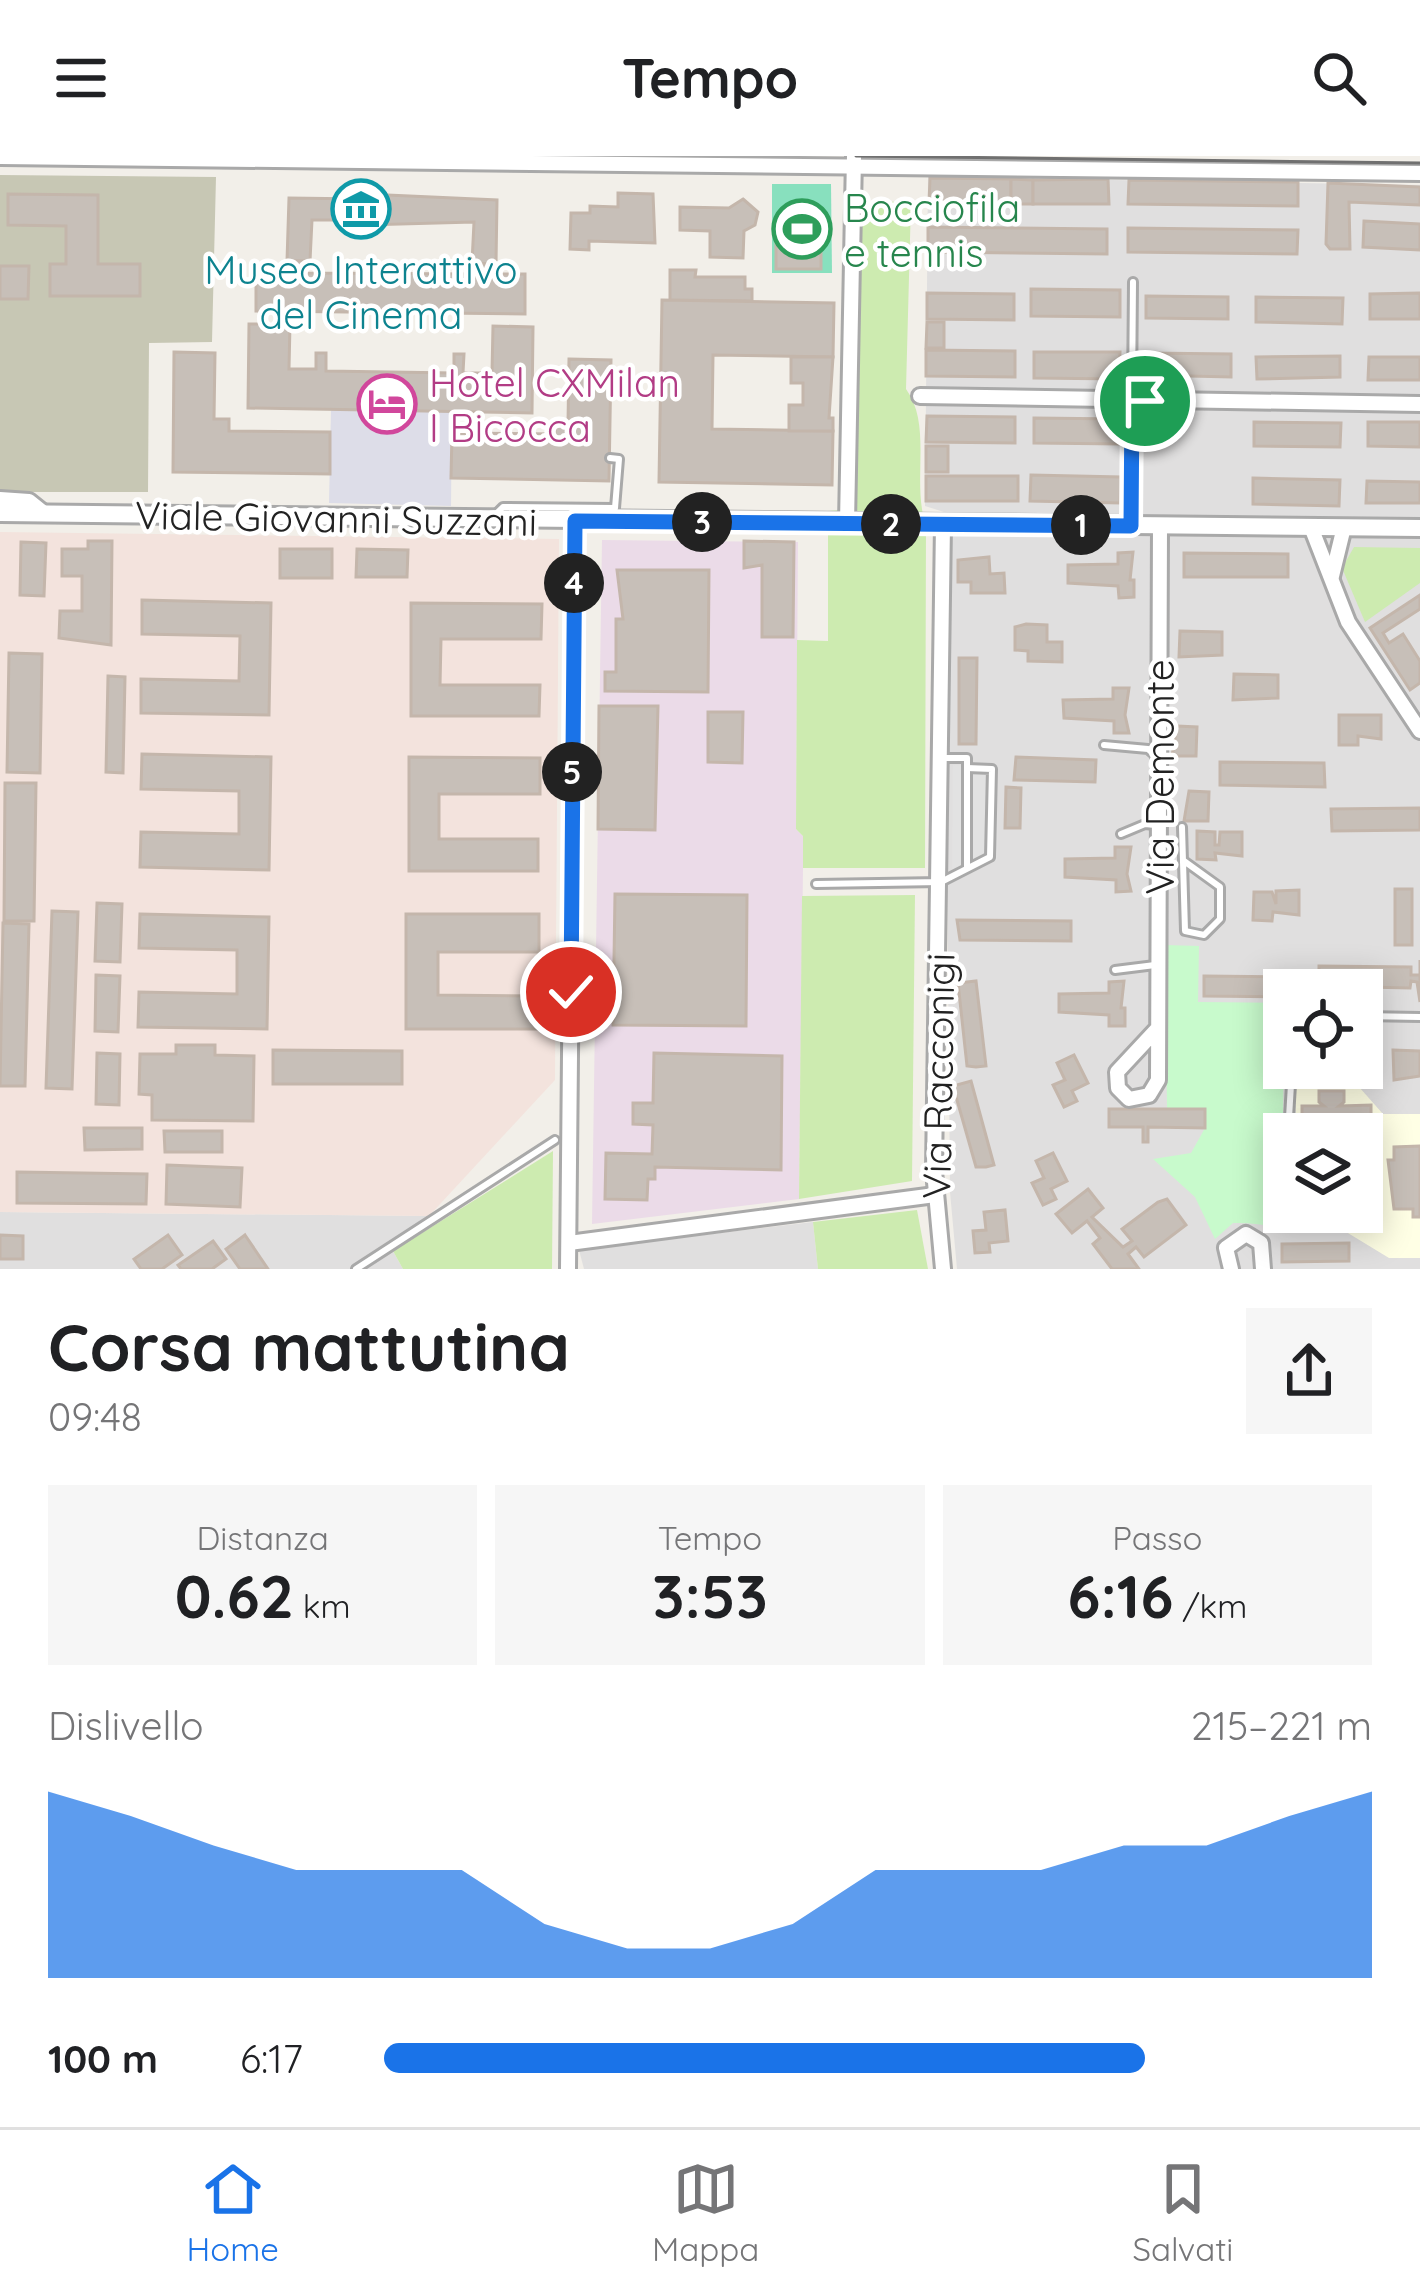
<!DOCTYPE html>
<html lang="it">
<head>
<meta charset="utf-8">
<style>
  body { margin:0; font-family:Quicksand,sans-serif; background:#f6f6f6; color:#202124; height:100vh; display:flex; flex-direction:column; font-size:45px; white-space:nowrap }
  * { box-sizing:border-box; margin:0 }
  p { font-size:39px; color:#757577 }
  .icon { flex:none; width:66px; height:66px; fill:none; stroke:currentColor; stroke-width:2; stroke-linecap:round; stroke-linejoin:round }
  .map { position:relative; height:1113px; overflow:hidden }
  .panel { display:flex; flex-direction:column; background:#fff; flex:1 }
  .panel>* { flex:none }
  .controls { position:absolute; left:1263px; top:813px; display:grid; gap:24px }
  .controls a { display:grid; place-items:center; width:120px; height:120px; border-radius:0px; background:#fff; box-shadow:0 6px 30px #0003; font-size:60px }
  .pin { position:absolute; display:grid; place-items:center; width:102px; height:102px; color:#fff; margin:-51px; border:6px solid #fff; border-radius:50%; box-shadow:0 3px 12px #0007 }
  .km { position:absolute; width:60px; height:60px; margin:-30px; border-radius:50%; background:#222; color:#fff; font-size:33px; line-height:60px; text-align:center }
  .round { display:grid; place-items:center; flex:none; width:126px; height:126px; border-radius:0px; background:#f6f6f6 }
  .overview { display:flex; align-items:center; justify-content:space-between; height:204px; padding:0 48px }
  h1 { font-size:66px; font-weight:700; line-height:90px }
  .stats { display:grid; grid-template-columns:repeat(3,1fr); gap:18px; height:204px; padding:12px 48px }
  .stats div { display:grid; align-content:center; border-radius:0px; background:#f6f6f6; text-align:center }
  .stats b { font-size:60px; font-weight:700 }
  .stats small { font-size:33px; font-weight:400 }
  .stats p { font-size:33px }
  .chart { height:336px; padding:24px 48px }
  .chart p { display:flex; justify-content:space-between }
  .chart svg { width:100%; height:216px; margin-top:12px; fill:#1a73e8; opacity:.7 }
  ul { padding:0 48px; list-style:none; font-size:39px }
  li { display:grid; grid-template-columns:192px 144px 1fr; align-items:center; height:90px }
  li i { height:30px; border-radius:15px; background:#1a73e8 }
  header { display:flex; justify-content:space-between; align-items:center; height:156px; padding:0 48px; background:#fff; font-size:54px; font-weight:700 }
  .dock { display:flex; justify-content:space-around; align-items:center; height:168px; border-top:3px solid #e0e0e0; background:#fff; font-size:33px; color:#757577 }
  .dock a { display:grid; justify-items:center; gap:6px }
  .dock .active { color:#1a73e8 }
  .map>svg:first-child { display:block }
</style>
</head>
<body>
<header><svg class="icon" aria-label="menu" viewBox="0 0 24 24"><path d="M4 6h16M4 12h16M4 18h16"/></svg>Tempo<svg class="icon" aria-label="search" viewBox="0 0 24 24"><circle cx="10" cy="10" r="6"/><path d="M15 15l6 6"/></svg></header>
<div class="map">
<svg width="1420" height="1113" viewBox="0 0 1420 1113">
  <rect width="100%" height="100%" fill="#f2efe9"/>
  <g fill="#e0dfdf" fill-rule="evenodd">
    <path d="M928,21L1420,29V1113H957L950,1036L944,356L925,350ZM1284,834H1362V912H1284ZM1284,978H1362V1056H1284Z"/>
    <polygon points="0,1056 429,1060 393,1095 403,1113 0,1113"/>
    <polygon points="813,1066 818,1113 584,1113 579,1094"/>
  </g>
  <polygon fill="#ebdbe8" points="602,384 798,386 796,673 803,680 803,712 799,1043 592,1068"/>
  <polygon fill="#ffffe5" points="1352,923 1383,958 1420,958 1420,1102 1389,1102 1338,1071 1303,1071 1303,1056 1362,1056 1362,978 1303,978 1296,971 1295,924"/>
  <polygon fill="#f3e3dd" points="0,376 559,383 555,924 429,1060 0,1056"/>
  <polygon fill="#c7c7b4" points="0,19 216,21 212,186 149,187 148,336 0,336"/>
  <g fill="#cdebb0">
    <path d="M854,45L911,46L906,233C933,270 911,326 926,370L925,712H803V680L796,673L797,484L828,485V355L839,354Z"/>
    <polygon points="1354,391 1420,392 1420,427 1365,466 1342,412"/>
    <polygon points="915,739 912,1025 799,1043 802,740"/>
    <polygon points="553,995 552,1113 403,1113 393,1095"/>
    <polygon points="917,1054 928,1113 818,1113 813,1066"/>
  </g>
  <path fill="#c8facc" d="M1165,789L1199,790L1198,846L1284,847L1283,971L1277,978V1026L1284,1027V1056H1303V1071C1277,1073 1259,1066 1233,1067L1215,1083L1195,1041L1153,1003L1191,997L1205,972L1167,953Z"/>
  <polygon fill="#88e0be" points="772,28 831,28 832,117 772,117"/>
  <polygon fill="#e2e2e2" points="953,609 998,610 997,704 952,725"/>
  <polygon fill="#dddde8" points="331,254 452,256 451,350 329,347"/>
  <g fill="#c7bfb8" stroke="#c4b6ab" stroke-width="3">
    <polygon points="930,22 1011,23 1011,48 929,47"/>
    <polygon points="1011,23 1033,24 1033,48 1011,48"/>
    <polygon points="1108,23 1109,48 1033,48 1033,24"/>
    <polygon points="1129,24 1298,26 1298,50 1128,48"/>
    <polygon points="1328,27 1420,31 1420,49 1349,46 1350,93 1330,93 1326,88"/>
    <polygon points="618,37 653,38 655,87 589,85 589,94 570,93 571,57 590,57 590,50 618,51"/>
    <polygon points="8,38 98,39 98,108 140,108 140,140 50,140 50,108 66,108 66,70 8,69"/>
    <polygon points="365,38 497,44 496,108 472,107 474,66 365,69 365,64 312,64 310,105 287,105 289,42 364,43"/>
    <polygon points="743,43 758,56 755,69 744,75 743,102 710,101 710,75 680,74 680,51 729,52"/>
    <polygon points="1364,65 1420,68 1420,94 1363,91"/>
    <polygon points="928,71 1107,73 1107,98 928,96"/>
    <polygon points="1128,72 1298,74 1297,98 1128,96"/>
    <rect x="776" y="78" width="45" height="35"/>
    <polygon points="287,105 304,105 304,117 478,118 478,108 496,108 495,118 525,118 525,158 256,155 256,115 287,116"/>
    <polygon points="0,110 29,110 28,143 0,143"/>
    <polygon points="670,114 696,114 695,121 745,121 745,133 752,133 752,145 670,144"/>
    <polygon points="1031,133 1120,134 1120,161 1031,160"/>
    <polygon points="927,137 1014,138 1014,164 927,163"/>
    <polygon points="1420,137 1420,163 1370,163 1370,138"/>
    <polygon points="1146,140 1228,141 1228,163 1146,162"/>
    <polygon points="1256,141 1343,142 1342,168 1256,166"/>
    <polygon points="662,144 834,147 833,201 713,199 712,273 833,275 832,329 659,326"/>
    <polygon points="927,166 944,166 944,192 926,192"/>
    <polygon points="249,168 290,168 289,213 316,213 316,197 326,197 326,215 454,217 454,198 464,198 463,217 492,217 493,170 533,171 532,257 248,252"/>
    <polygon points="926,194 1015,195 1015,221 926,220"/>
    <polygon points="174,196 215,197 214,263 229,263 229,275 330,276 330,318 173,316"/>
    <polygon points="1034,196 1120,196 1119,223 1034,222"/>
    <polygon points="1146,197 1231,198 1231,221 1146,219"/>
    <polygon points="1340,200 1340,221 1257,223 1256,201"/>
    <polygon points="791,201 833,201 829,262 833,262 833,275 789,275 789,249 803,249 803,227 791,227"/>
    <polygon points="1369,201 1420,201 1420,224 1368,224"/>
    <polygon points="569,203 611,204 609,325 451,322 452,277 555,278 555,268 568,268"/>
    <polygon points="927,260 1015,261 1015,287 926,286"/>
    <polygon points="1034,262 1121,263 1121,288 1034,287"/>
    <polygon points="1254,266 1341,267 1340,291 1254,290"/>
    <polygon points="1368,266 1420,266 1420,291 1368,290"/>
    <rect x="926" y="290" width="22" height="26"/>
    <polygon points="1031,319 1121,321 1120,347 1030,345"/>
    <rect x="926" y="320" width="92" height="25"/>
    <polygon points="1253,322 1340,324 1339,350 1253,348"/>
    <polygon points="1367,325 1420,326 1420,347 1366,347"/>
    <polygon points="88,385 112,385 111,489 59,482 60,455 82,455 82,420 62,420 62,393 88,393"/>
    <polygon points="744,385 794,386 793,481 762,481 762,409 744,412"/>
    <polygon points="21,386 46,387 44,440 20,439"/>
    <rect x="280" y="393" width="52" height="29"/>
    <polygon points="357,393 408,394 407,421 356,421"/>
    <polygon points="1133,396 1130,424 1134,424 1134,441 1119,442 1118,430 1068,427 1068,409 1118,408 1118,397"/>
    <polygon points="1184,397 1288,398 1288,421 1184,421"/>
    <polygon points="989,401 990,418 1004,417 1005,437 971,437 971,426 958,426 958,404"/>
    <polygon points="617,414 709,414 708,536 605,535 605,516 616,516 616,463 623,463"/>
    <polygon points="1420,439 1420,453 1383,477 1389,487 1403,478 1420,505 1420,527 1410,534 1370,472"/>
    <polygon points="142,444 271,447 269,559 141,557 141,523 239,525 240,480 142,478"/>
    <polygon points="411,447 542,448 541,483 441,483 440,529 540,529 539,560 411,560"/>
    <polygon points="1026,468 1047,469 1047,486 1062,486 1062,506 1028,505 1028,495 1015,494 1015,471"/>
    <polygon points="1180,475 1222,476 1222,499 1179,501"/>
    <polygon points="9,497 42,498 40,617 7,616"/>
    <polygon points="959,502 977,502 976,588 959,588"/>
    <polygon points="1234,518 1278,519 1278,542 1233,544"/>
    <polygon points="108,520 125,521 123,617 106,616"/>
    <polygon points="1113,532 1129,532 1125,559 1129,577 1114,577 1114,565 1064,562 1063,544 1113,543"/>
    <polygon points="599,550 658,550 655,674 598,673"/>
    <polygon points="708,556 743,556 742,607 708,606"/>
    <polygon points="1339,559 1381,559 1381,583 1358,580 1358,589 1339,589"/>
    <polygon points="1177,570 1197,571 1196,600 1172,600"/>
    <polygon points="142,598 271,601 269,714 140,711 141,676 239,678 239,635 141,633"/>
    <polygon points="409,601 540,602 540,638 439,638 439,683 538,683 538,715 409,715"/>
    <polygon points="1016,601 1096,604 1095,626 1014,624"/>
    <polygon points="1220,606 1324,607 1325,631 1220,629"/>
    <polygon points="5,627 36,627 34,765 4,765"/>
    <polygon points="1006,631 1021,632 1020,672 1005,672"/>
    <polygon points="1189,635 1209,636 1208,665 1184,665"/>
    <polygon points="1420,652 1420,674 1332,675 1331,653"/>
    <polygon points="1197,675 1215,676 1215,689 1219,689 1220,676 1242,676 1242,700 1215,697 1216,704 1197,703"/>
    <polygon points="1115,691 1131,691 1127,718 1131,735 1116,736 1116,724 1065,721 1065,703 1115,702"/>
    <rect x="1395" y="733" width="17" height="56"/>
    <polygon points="1299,734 1299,759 1273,756 1272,765 1253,764 1254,736 1272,736 1276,748 1276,735"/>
    <polygon points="615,738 747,739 746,870 613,869"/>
    <polygon points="97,747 122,748 120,806 95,805"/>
    <polygon points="52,755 78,756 72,933 46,932"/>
    <polygon points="140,758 269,761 267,873 138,871 139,836 237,838 237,794 139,792"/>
    <polygon points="406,758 539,758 539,796 438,796 438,839 537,840 537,873 406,873"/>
    <polygon points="957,764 1071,765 1071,785 960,784"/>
    <polygon points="3,767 29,768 25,930 0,930"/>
    <polygon points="1420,804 1420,846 1417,826 1411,825 1410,832 1319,830 1319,810 1411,811 1411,819 1420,819"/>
    <polygon points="96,819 120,820 118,876 95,875"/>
    <polygon points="1204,820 1307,821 1307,834 1284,834 1284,841 1204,840"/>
    <polygon points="976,825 986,910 976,911 967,910 958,827"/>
    <polygon points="1124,825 1121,852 1125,852 1125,870 1109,870 1109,859 1059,856 1059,838 1109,837 1109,826"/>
    <polygon points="176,889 215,889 215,899 254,900 253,965 152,964 152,939 139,938 140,898 176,898"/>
    <polygon points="273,894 402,895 402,928 273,928"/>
    <polygon points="1393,894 1420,895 1420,920 1394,924"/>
    <polygon points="97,897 120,898 119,949 96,948"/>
    <polygon points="654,897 782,900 781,1014 655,1011 655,1023 648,1023 647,1044 605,1043 606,997 652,998 653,969 633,968 633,947 653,947"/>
    <polygon points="1074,899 1088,927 1072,935 1077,945 1064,951 1053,929 1065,924 1057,907"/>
    <polygon points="971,925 994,1009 986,1011 976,1011 953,930"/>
    <polygon points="1319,935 1344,935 1344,946 1339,950 1371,949 1371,968 1345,969 1345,978 1311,978 1315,969 1302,969 1302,950 1324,950 1319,946"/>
    <polygon points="1109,953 1205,953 1205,972 1148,971 1148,986 1143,986 1143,971 1109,971"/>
    <polygon points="84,972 142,972 142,993 85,994"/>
    <polygon points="164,975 222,975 222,996 165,996"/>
    <polygon points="1420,990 1420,1061 1413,1061 1413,1053 1394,1053 1388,1004 1394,1004 1394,991"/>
    <polygon points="1053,997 1067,1025 1051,1033 1056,1043 1043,1049 1032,1027 1044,1022 1036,1005"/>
    <polygon points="167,1009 242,1012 240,1051 166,1048"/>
    <polygon points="17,1016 147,1018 146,1048 17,1047"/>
    <polygon points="1088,1033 1103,1052 1092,1061 1123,1091 1132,1085 1122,1073 1158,1046 1167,1043 1186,1069 1144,1101 1136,1091 1128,1098 1139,1113 1112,1113 1093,1088 1100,1082 1087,1065 1072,1077 1056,1058"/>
    <polygon points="1005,1054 1008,1085 989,1087 990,1096 975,1097 973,1075 986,1074 984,1056"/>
    <polygon points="0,1079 23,1080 23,1103 0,1103"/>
    <polygon points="168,1079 182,1099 162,1113 141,1113 134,1103"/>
    <polygon points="245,1079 268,1113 240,1113 226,1093"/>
    <polygon points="213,1085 226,1103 212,1113 181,1113 178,1109"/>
    <polygon points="1349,1087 1349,1105 1282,1106 1282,1088"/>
  </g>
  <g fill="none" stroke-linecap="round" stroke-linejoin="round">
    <g stroke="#a9a9a9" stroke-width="12">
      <g id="service">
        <polyline points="1132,241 1133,126"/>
        <polyline points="495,359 503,351 615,352 619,303 610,302"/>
        <polyline points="1104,589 1148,593 1157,601"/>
        <polyline points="943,602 967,602 967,712"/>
        <polyline points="1182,671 1185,775 1204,779 1220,763 1220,731 1184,705"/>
        <polyline points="1121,678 1145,668 1155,669"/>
        <polyline points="816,728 941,726 990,701 992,613 967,612"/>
        <polyline points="1115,814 1155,809"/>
        <polyline points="1362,860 1420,861"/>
        <polyline points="1288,978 1292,912"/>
        <polyline points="356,1113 555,984"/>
      </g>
    </g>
    <g stroke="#a9a9a9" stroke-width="20">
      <g id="minor">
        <polyline points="0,1 1420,17"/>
        <polyline points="920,240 1420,248"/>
        <polyline points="0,343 29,345 44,357"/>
        <polyline points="847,367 854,0"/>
        <polyline points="1131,370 1132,245"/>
        <polyline points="1311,371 1348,466 1420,575"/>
        <polyline points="1332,420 1344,371"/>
        <polyline points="1158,872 1117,916 1118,932 1129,943 1149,939 1158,924 1160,370"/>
        <polyline points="569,1087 935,1039"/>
        <polyline points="568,1113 575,365"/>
        <polyline points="943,1113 934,1015 943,368"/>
        <polyline points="1231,1113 1226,1092 1246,1078 1261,1087 1263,1113"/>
      </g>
    </g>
    <g stroke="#a9a9a9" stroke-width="22">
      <polyline id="tertiary" points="0,357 1420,372"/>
    </g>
    <use href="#service" stroke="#fff" stroke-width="6"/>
    <use href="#minor" stroke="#fff" stroke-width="14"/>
    <use href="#tertiary" stroke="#fff" stroke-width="16"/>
    <polyline stroke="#707070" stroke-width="3" points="856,0 1420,7"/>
  </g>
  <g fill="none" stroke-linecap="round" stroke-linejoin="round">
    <g stroke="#fff" stroke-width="24">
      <polyline id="route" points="571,836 575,365 1131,370 1132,244 1145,245"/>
    </g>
    <use href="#route" stroke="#1a73e8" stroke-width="15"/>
  </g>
  <defs>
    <g id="museum-ring" transform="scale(3)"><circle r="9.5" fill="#fff" stroke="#0f9aa8" stroke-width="1.5"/><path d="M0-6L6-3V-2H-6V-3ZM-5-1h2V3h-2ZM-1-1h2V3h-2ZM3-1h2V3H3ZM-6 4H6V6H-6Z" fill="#0f9aa8"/></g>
    <g id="stadium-ring" transform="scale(3)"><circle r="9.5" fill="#fff" stroke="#2e9e5b" stroke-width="1.5"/><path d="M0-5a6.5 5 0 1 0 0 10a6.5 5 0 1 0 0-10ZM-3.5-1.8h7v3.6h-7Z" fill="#2e9e5b"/></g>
    <g id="hotel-ring" transform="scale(3)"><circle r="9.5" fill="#fff" stroke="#d1479c" stroke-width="1.5"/><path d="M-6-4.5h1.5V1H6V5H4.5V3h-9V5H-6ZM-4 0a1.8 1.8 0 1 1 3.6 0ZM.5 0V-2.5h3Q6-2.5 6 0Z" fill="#d1479c"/></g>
  </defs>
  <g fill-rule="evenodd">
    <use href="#museum-ring" x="361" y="53"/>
    <use href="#stadium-ring" x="802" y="73"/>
    <use href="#hotel-ring" x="387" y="248"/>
  </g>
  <g text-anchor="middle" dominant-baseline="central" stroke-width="9" stroke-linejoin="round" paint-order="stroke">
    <g font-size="39" fill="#27864d" stroke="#fff" text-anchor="start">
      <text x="844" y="51">Bocciofila<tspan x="844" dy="45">e tennis</tspan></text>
    </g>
    <g font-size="39" fill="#0d838f" stroke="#fff">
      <text x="361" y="113">Museo Interattivo<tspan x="361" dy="45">del Cinema</tspan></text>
    </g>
    <g font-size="39" fill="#b23c85" stroke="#fff" text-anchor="start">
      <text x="429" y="226">Hotel CXMilan<tspan x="429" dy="45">I Bicocca</tspan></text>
    </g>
    <g font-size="39" fill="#222" stroke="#fff">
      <text transform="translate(336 362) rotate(1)">Viale Giovanni Suzzani</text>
      <text transform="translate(1159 621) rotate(-90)">Via Demonte</text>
      <text transform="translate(938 920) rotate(-89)">Via Racconigi</text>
    </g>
  </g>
</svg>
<div class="controls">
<a><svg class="icon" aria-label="locate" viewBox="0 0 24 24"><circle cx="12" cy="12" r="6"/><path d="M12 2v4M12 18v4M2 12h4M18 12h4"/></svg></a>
<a><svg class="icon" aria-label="layers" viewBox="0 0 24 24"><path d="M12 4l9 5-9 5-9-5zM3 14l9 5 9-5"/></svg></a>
</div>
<div class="pin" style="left:1145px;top:245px;background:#1e9e55"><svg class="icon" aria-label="arrive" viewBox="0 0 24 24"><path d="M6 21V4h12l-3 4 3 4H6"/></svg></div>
<div class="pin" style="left:571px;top:836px;background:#d93025"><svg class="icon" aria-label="check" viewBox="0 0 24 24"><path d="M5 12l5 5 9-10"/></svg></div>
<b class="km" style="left:1081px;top:369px">1</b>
<b class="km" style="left:891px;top:368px">2</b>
<b class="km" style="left:702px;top:366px">3</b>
<b class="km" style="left:574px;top:427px">4</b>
<b class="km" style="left:572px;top:616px">5</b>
</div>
<section class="panel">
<div class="overview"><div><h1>Corsa mattutina</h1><p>09:48</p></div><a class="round"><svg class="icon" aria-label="share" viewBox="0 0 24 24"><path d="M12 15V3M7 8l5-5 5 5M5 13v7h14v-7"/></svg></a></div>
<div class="stats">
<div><p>Distanza</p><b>0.62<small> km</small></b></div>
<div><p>Tempo</p><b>3:53</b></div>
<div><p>Passo</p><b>6:16<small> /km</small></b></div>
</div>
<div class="chart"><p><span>Dislivello</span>215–221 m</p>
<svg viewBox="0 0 160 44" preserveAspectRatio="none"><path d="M0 44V6L10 11L20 17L30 22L40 22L50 22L60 33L70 38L80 38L90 33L100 22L110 22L120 22L130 17L140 17L150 11L160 6V44z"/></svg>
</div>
<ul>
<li><b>100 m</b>6:17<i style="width:77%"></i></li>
</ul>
</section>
<nav class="dock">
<a class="active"><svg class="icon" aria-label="home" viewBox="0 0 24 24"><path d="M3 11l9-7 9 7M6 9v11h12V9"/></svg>Home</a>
<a><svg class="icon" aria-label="map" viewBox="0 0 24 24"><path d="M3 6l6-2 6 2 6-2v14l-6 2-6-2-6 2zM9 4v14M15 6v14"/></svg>Mappa</a>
<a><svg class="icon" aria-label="saved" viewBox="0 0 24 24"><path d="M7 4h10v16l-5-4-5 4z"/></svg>Salvati</a>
</nav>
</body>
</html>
